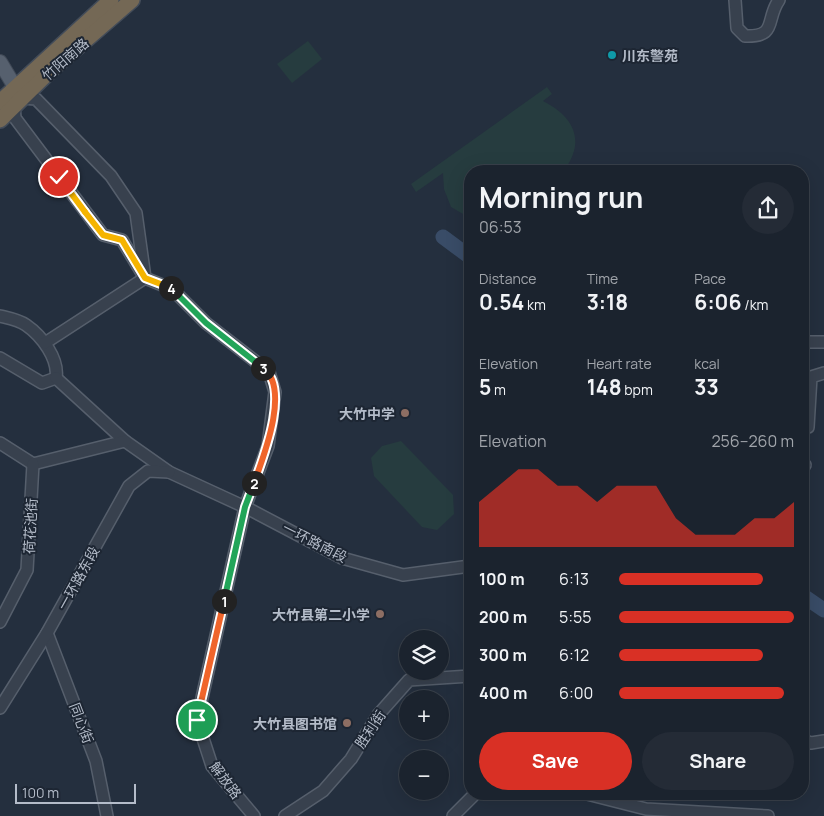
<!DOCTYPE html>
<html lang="en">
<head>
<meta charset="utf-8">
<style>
  body { margin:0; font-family:Manrope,"Noto Sans SC",sans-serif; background:#242b36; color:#f1f3f6; height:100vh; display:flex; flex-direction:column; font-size:19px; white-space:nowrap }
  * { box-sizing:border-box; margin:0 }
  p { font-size:16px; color:#a0a4aa }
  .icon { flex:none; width:28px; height:28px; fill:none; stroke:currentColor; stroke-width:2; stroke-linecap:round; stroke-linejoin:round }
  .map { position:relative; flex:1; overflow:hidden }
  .side { position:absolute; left:464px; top:165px; width:345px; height:635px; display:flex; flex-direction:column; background:#1b232e; border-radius:20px; box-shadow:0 5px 20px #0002,0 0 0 1px #39404a }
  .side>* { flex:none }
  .buttons { position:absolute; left:399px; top:630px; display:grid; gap:10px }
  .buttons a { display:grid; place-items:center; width:50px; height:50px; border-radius:50%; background:#1b232e; box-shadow:0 5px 20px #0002,0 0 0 1px #39404a; font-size:25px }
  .scale { position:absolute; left:15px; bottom:12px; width:121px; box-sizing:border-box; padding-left:5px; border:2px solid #b4bcc9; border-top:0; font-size:14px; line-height:18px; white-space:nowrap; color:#b4bcc9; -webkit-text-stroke:4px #1d2633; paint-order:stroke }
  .pin { position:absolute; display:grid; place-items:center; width:42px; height:42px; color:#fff; margin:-21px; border:2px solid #fff; border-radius:50%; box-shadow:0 1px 5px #0007 }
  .km { position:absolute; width:25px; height:25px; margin:-12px; border-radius:50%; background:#222; color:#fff; font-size:14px; line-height:25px; text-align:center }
  .round { display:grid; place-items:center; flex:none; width:52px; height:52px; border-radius:26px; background:#242b36 }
  .headline { display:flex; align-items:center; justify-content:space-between; height:85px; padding:0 15px }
  h1 { font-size:28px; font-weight:700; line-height:38px }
  .stats { display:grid; grid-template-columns:repeat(3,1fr); gap:8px; height:85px; padding:5px 15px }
  .stats div { display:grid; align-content:center }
  .stats b { font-size:21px; font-weight:700 }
  .stats small { font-size:14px; font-weight:400 }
  .stats p { font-size:14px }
  .chart { height:140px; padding:10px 15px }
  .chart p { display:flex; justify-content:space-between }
  .chart svg { width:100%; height:90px; margin-top:5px; fill:#d93025; opacity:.7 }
  .action { display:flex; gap:10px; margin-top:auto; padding:10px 15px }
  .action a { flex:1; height:58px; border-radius:30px; background:#d93025; color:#fff; font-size:20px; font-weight:700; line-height:58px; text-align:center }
  .action a+a { background:#242b36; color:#f1f3f6 }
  ul { padding:0 15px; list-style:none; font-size:16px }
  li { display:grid; grid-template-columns:80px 60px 1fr; align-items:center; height:38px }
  li i { height:12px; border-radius:6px; background:#d93025 }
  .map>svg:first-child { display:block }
</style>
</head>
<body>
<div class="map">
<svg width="824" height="816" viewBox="0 0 824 816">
  <rect width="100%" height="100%" fill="#242f3e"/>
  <g fill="#263c3f">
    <polygon points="308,41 322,59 292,83 277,64"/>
    <path d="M547,87L552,94L543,101C573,116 586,140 565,169L470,171V218L451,207L444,189L443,173L416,192L411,184Z"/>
    <polygon points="401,441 453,495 454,514 437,530 422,527 374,476 371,458 382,446"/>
  </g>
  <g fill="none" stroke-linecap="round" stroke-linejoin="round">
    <g stroke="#394c67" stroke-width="15">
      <polyline points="443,237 470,257"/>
      <polyline points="802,595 824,610"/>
    </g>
    <g stroke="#565f6c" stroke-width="14">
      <g id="minor">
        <path d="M735,0L737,28L745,36C778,37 765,20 779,0"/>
        <polyline points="21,98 36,99 111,176 136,213 145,278"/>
        <polyline points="14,104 15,118 103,235 122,240 142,273"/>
        <polyline points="145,278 172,289 206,323 269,372 275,392 268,446 245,507 197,720 212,766 254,816"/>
        <path d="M0,316C8,318 19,320 26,325C42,336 59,359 56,378"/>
        <polyline points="802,342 824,342"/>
        <polyline points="45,343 145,278"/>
        <polyline points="0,358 42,383 56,378"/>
        <polyline points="56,378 125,441 169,472 245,507 342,558 403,575 470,566"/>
        <polyline points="802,428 808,427 811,377 824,373"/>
        <polyline points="0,443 33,464"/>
        <polyline points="33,464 125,441"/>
        <polyline points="802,464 805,465"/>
        <polyline points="0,622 27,570 33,464"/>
        <polyline points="47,633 96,761 107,816"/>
        <polyline points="0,708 47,633 129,486 148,471 169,472"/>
        <polyline points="802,740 811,743 824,741"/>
        <polyline points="587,794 646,809 768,816"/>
        <polyline points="285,816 323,791 351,759 378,715 409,680 470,676"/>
        <polyline points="453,816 475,794"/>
      </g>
    </g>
    <g stroke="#414a57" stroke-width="16">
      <polyline id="major" points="0,62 21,97"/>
    </g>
    <g stroke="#434c59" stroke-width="18">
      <g id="highway">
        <polyline points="0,102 111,0"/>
        <polyline points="0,120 51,70 132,0"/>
      </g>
    </g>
    <use href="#minor" stroke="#38414e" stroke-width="11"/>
    <use href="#major" stroke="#56606e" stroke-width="14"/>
    <use href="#highway" stroke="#746855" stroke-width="15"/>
  </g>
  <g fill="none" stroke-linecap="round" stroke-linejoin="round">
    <g stroke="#fff" stroke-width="10">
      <polyline id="split-1" points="197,720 224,601"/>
    </g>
    <g stroke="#fff" stroke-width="10">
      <polyline id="split-2" points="224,601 245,507 254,483"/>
    </g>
    <g stroke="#fff" stroke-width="10">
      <path id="split-3" d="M254,483C263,458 291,388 263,368"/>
    </g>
    <g stroke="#fff" stroke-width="10">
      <polyline id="split-4" points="171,288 206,323 263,368"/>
    </g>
    <g stroke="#fff" stroke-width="10">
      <polyline id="split-5" points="85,212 103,235 122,240 145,278 171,288"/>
    </g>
    <g stroke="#fff" stroke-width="10">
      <polyline id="split-6" points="59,177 85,212"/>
    </g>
    <use href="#split-1" stroke="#f0652b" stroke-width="6"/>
    <use href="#split-2" stroke="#22a559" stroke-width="6"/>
    <use href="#split-3" stroke="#f0652b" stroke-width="6"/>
    <use href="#split-4" stroke="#22a559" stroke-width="6"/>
    <use href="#split-5" stroke="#f5b400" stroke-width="6"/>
    <use href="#split-6" stroke="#f5b400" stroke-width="6"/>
  </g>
  <circle fill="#0f9aa8" stroke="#1d2633" stroke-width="2" cx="612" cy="55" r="5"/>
  <g fill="#8d6e63" stroke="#1d2633" stroke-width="2">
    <circle cx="405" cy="413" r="5"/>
    <circle cx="380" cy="614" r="5"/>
    <circle cx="347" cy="723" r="5"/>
  </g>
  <g text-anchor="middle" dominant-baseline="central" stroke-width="4" stroke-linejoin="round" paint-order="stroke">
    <g font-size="14" font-weight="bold" fill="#b4bcc9" stroke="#1d2633" text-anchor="end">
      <text x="622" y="55" text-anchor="start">川东警苑</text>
      <text x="395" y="413">大竹中学</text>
      <text x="370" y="614">大竹县第二小学</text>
      <text x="337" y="723">大竹县图书馆</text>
    </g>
    <g font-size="14" fill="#b4bcc9" stroke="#1d2633">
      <text transform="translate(65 59) rotate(-41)">竹阳南路</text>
      <text transform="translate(30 526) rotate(-87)">荷花池街</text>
      <text transform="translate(315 542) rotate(27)">一环路南段</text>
      <text transform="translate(78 578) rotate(-61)">一环路东段</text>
      <text transform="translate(82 723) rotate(69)">同心街</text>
      <text transform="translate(370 729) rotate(-56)">胜利街</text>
      <text transform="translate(226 780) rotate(53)">解放路</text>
    </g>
  </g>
</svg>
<div class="buttons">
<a><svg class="icon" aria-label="layers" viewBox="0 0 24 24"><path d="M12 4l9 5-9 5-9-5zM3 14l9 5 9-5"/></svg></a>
<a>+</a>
<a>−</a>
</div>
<div class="scale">100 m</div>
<div class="pin" style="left:197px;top:720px;background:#1e9e55"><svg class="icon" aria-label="arrive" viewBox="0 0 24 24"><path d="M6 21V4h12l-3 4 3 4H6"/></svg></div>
<div class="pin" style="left:59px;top:177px;background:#d93025"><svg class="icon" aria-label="check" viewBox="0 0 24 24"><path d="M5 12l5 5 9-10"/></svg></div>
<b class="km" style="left:224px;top:601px">1</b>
<b class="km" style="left:254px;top:483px">2</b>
<b class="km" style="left:263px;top:368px">3</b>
<b class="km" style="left:171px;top:288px">4</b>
<section class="side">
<div class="headline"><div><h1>Morning run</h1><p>06:53</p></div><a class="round"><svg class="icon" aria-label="share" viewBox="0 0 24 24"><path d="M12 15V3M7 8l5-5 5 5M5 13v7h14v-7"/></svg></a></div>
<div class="stats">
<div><p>Distance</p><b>0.54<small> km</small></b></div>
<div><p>Time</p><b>3:18</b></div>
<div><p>Pace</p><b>6:06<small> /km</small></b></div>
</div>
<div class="stats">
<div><p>Elevation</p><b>5<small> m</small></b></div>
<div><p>Heart rate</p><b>148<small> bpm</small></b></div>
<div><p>kcal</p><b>33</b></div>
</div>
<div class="chart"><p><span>Elevation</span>256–260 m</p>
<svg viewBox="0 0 160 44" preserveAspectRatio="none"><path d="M0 44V22L10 14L20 6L30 6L40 14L50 14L60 22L70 14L80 14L90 14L100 30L110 38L120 38L130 38L140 30L150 30L160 22V44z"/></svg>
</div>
<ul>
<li><b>100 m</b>6:13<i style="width:82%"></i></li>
<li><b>200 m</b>5:55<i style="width:100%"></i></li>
<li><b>300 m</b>6:12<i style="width:82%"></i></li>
<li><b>400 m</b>6:00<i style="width:94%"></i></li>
</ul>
<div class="action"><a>Save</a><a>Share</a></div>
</section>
</div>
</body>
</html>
